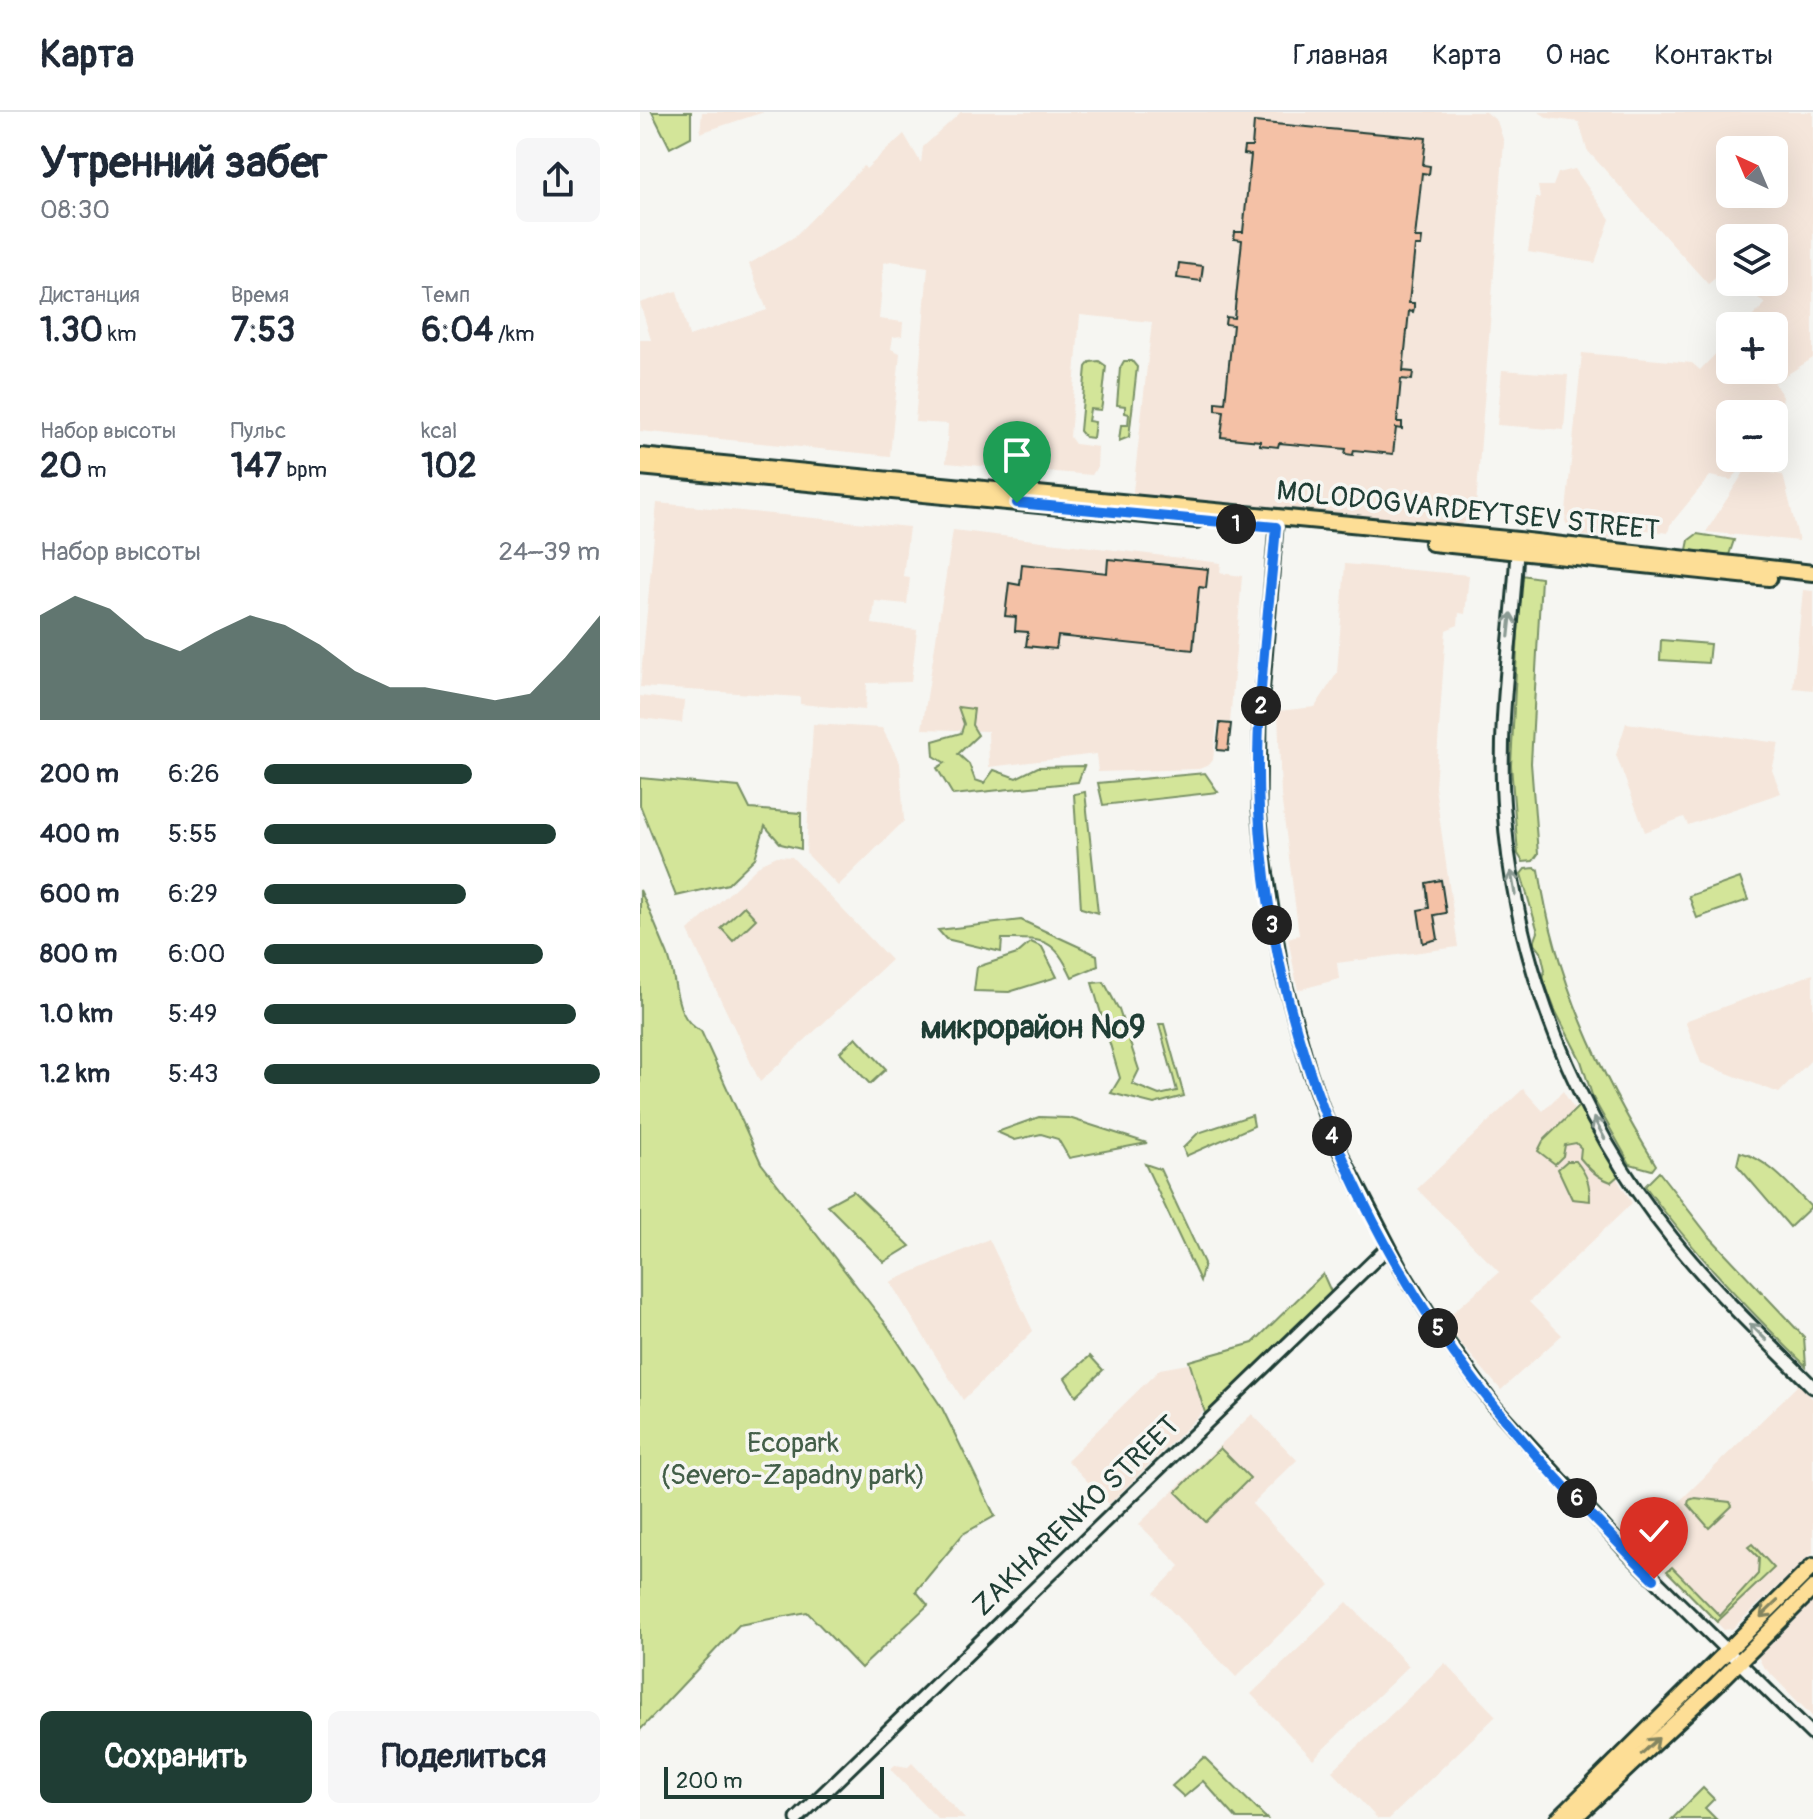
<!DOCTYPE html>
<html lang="ru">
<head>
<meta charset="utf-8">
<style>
  body { margin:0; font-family:Pangolin,sans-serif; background:#f6f6f7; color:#1f2937; height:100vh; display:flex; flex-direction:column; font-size:30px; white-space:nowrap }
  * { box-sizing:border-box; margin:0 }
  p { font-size:26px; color:#747a83 }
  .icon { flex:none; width:44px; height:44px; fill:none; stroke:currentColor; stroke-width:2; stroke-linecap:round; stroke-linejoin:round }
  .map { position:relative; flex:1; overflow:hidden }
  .panel { display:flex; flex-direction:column; background:#fff; width:640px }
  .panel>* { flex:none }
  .needle { width:52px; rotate:316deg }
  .fabs { position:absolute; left:1076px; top:24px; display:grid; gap:16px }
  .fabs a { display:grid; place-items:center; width:72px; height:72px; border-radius:12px; background:#fff; box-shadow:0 8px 32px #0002; font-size:40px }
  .scale { position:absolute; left:24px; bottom:20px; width:220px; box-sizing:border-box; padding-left:8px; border:4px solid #1f3d34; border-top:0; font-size:22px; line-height:28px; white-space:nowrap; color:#1f3d34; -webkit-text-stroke:6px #f6f6f2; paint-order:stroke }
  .pin { position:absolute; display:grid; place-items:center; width:68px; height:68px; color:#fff; margin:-82px -34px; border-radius:50% 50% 50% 0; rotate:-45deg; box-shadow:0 0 8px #0007 }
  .pin .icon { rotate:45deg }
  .km { position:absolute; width:40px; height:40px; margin:-20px; border-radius:50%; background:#222; color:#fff; font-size:22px; line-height:40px; text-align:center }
  .round { display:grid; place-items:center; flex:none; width:84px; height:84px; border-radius:12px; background:#f6f6f7 }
  .head { display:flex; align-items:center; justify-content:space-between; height:136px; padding:0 40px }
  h1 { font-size:44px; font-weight:700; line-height:60px }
  .metrics { display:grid; grid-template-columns:repeat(3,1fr); gap:12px; height:136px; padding:8px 40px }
  .metrics div { display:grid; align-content:center }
  .metrics b { font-size:34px; font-weight:700 }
  .metrics small { font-size:22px; font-weight:400 }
  .metrics p { font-size:22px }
  .chart { height:224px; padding:16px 40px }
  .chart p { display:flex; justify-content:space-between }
  .chart svg { width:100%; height:144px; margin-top:8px; fill:#1f3d34; opacity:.7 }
  .cta { display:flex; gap:16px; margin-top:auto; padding:16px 40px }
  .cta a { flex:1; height:92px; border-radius:12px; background:#1f3d34; color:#fff; font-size:32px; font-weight:700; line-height:92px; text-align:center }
  .cta a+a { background:#f6f6f7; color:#1f2937 }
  ul { padding:0 40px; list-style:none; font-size:26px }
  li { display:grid; grid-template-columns:128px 96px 1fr; align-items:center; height:60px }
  li i { height:20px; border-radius:10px; background:#1f3d34 }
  header { display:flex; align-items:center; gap:48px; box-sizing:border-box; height:112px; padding:0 40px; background:#fff; border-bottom:2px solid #e0e1e3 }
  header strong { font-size:38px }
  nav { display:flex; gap:44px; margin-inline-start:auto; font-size:28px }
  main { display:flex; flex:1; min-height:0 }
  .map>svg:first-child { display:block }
</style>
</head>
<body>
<header>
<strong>Карта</strong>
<nav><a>Главная</a><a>Карта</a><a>О нас</a><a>Контакты</a></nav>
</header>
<main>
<section class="panel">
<div class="head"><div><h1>Утренний забег</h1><p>08:30</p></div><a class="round"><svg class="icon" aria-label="share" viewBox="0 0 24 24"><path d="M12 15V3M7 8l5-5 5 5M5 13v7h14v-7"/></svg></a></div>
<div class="metrics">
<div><p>Дистанция</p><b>1.30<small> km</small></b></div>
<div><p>Время</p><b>7:53</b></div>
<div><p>Темп</p><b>6:04<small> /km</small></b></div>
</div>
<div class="metrics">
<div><p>Набор высоты</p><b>20<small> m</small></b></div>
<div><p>Пульс</p><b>147<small> bpm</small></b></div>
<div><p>kcal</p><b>102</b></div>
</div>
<div class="chart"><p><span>Набор высоты</span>24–39 m</p>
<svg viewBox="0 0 160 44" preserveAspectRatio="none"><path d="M0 44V12L10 6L20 10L30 19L40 23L50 17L60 12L70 15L80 21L90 29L100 34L110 34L120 36L130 38L140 36L150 25L160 12V44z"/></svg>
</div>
<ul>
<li><b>200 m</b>6:26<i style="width:62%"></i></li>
<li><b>400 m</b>5:55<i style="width:87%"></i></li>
<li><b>600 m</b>6:29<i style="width:60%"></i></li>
<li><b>800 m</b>6:00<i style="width:83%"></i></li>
<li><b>1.0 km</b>5:49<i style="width:93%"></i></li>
<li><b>1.2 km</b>5:43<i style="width:100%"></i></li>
</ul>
<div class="cta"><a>Сохранить</a><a>Поделиться</a></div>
</section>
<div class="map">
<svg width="1173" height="1707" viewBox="0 0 1173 1707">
  <rect width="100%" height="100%" fill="#f6f6f2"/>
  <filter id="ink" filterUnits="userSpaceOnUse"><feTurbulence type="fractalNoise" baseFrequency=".0125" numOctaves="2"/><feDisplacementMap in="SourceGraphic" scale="16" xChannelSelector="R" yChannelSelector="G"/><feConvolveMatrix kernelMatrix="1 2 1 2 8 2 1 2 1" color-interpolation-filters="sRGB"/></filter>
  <g filter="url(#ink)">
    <g fill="#f5e6db" fill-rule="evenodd">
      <polygon points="62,0 124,0 60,21"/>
      <polygon points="321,0 846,0 857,9 864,30 836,394 831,406 822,412 809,413 492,388 512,210 440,203 430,325 435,332 458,335 457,355 452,363 306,351 308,312 275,310 288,155 251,149 244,151 239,207 263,210 262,224 253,225 251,237 260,241 250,344 0,319 0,228 11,228 0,191 37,179 49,224 127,198 109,152 154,125 224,54 226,57 264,22 281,51 283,35"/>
      <path d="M899,0H1173V246L1134,271L1143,285L1134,331V302H1090V346H1131L1129,356L1103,354L1091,368L1070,364L1030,413L1028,421L999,417L973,426L932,423L925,409L942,241L1052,251L1060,258L1090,227V258H1134V214H1103L1125,192L1101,170H1134V126H1090V162L1083,160L1068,172L947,38L939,10L908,6ZM1090,38H1134V82H1090Z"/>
      <polygon points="935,57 970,107 955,151 888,140 896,86 900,86 898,74 913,74 918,61"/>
      <polygon points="862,258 928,263 924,318 857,313"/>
      <polygon points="1106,357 1143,363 1159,429 1066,420"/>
      <polygon points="17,391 269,415 263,464 270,465 267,492 235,489 232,512 277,518 271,570 227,571 225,598 160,592 160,585 0,575"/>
      <polygon points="313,418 581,451 580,461 602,464 590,611 577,610 573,648 569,653 559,657 458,660 456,642 349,655 348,619 282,617"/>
      <polygon points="705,452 829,463 825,502 819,501 818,513 806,518 795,675 818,835 697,851 699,867 658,878 648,826 659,823 641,683 638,599 675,595 697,561"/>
      <polygon points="1163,478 1173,479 1173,578 1153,576"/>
      <polygon points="0,584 44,589 42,611 0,606"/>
      <polygon points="986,611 1139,631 1132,658 1141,681 1048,713 1044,705 1005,720 976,643"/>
      <polygon points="173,612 242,616 260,651 264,709 198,774 166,741"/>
      <polygon points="137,744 152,745 251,848 120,970 48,819 122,751"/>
      <polygon points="1173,862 1173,946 1139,981 1061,951 1045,909"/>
      <polygon points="883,977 903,999 923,979 992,1091 889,1190 922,1223 861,1278 802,1210 859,1160 777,1077"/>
      <polygon points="349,1127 393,1219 323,1288 250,1170"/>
      <polygon points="626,1238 469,1392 427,1348 520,1257"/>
      <polygon points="1159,1272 1173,1287 1173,1441 1092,1517 1084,1518 997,1431"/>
      <polygon points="612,1302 657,1348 612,1392 690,1473 596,1565 514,1481 540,1454 499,1412"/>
      <polygon points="1173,1486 1173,1605 1122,1553 1117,1542"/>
      <polygon points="707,1490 769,1554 673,1647 611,1582"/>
      <polygon points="805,1551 856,1604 749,1707 738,1707 692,1659"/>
      <polygon points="272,1651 325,1707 298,1707 250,1657 255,1653 268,1655"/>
    </g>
    <g fill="#d3e599" stroke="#799166" stroke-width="2">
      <polygon points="12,0 51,0 51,25 30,36"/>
      <polygon points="459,249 466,254 462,292 461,298 450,297 448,309 455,310 453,326 445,325 440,319 446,255 450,250"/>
      <polygon points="484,249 492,249 497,255 489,325 479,329 481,313 488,313 489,302 485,301 485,294 477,293 480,256"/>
      <polygon points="1057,422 1094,428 1089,443 1047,438 1049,428"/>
      <polygon points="881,463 901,466 891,651 898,742 893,749 883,750 878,742 871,653"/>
      <polygon points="1021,528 1070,532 1068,551 1020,548"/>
      <polygon points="318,595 334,597 332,613 338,623 318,642 329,652 335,668 344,671 354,658 376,666 398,655 444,654 438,670 313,683 297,656 305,651 294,644 293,629 321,621 324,612"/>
      <polygon points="565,661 578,680 463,693 458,671"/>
      <polygon points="0,666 99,675 110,697 161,701 161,737 141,732 125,714 115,746 88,772 36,784 0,693"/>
      <polygon points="445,680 458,801 441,796 434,682"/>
      <path d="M895,756L899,758C915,866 959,961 1016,1053L1012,1058L990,1052L953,986L941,949L915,898L903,867L905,858L901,840L894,831L898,820L881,762L885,757Z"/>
      <polygon points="1100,766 1108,788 1057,806 1049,784"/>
      <path d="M0,778C10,799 18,820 27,841C38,866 32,906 61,919L121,1051L246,1212L302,1296L355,1404L323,1422L276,1479L288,1493L221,1556L167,1500L99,1513L0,1618Z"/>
      <polygon points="104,794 116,807 93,829 81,816"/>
      <path d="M381,808L457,843L458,854L432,865C413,825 404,827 362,827L361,840L306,827L298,818Z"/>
      <polygon points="391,830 402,835 417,865 369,880 334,879 337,855 377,842"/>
      <polygon points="464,870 479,898 499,958 492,972 519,983 537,979 519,912 524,912 544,984 514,992 471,981 480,966 452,871"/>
      <polygon points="216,925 246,957 230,972 200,940"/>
      <path d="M940,993L979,1063L971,1070C957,1065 950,1058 940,1046L941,1036L936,1031L925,1033L923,1044L915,1052L898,1039L903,1029Z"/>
      <polygon points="612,1003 614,1014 546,1044 543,1036 558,1021"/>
      <polygon points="399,1005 429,1006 507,1031 429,1046 418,1027 401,1022 375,1028 357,1020"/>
      <path d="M1100,1040C1129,1048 1150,1074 1171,1095L1150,1115L1097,1053Z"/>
      <path d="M927,1049H936C947,1063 950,1071 950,1089L932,1087L918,1057Z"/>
      <polygon points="505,1052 520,1057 564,1151 560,1169"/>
      <path d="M1019,1060L1068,1123L1164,1225L1166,1254C1108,1197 1053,1140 1005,1074Z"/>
      <polygon points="213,1079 270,1134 244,1150 187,1093"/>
      <polygon points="683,1162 692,1182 566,1304 549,1249 613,1231"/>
      <polygon points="450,1244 463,1258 436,1284 425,1266"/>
      <polygon points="580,1336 610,1366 566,1410 536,1380"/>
      <polygon points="1055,1386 1090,1390 1092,1394 1069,1416 1048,1392 1049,1388"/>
      <polygon points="1112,1432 1134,1456 1077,1510 1027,1459 1032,1455 1080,1504 1118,1462 1119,1446 1108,1435"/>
      <polygon points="564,1645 627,1707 597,1707 563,1669 544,1685 532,1674"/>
      <polygon points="1063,1676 1074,1687 1065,1696 1076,1707 1032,1707"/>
    </g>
    <g fill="#f4c1a6" stroke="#1f3d34" stroke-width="2">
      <polygon points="614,10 786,26 783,53 790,54 789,62 782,61 775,126 782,126 781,134 775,134 769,191 774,191 774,196 773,200 769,199 763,259 773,260 772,268 761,267 757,310 762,310 762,317 756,316 753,342 714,338 713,343 705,342 706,337 639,331 638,335 620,333 620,329 581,325 584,299 576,298 576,290 585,291 593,213 585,212 586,205 594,206 602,128 594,127 595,120 603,120 611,43 603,42 604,35 612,35"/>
      <polygon points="539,151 563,154 561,169 537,166"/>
      <polygon points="468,447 568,457 566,476 559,475 553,538 418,524 416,537 386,534 388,520 375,519 376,505 365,504 369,471 380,473 382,452 467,461"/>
      <polygon points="580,611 591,612 588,639 577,638"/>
      <polygon points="801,768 806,801 794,803 798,827 783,831 778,798 789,796 786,771"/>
    </g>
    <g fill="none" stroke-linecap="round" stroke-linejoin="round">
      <g stroke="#1f3d34" stroke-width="17">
        <g id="minor">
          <polyline points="636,415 620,608 619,697 623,739 642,861 669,958 693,1026 761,1157 795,1212 855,1295 985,1438 1173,1623"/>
          <path d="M877,440C872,527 857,612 864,699C875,852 936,1007 1032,1126C1075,1180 1125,1227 1173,1275"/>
          <polyline points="157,1707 748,1135"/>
        </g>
      </g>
      <g stroke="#1f3d34" stroke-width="20">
        <g id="major">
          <polyline points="0,344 878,428 1173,461"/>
          <polyline points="0,355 556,408"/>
          <polyline points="792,431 1129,466"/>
          <polyline points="918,1707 1173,1454"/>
          <polyline points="933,1707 1077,1572 1173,1476"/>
        </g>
      </g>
      <use href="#minor" stroke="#f6f6f2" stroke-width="11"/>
      <use href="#major" stroke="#fdde96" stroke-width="14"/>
    </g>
    <defs><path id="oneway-shaft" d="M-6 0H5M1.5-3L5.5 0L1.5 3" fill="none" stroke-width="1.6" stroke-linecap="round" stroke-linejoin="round" transform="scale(2)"/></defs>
    <g stroke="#8a9a93">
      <use href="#oneway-shaft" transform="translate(870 513) rotate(-84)"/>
      <use href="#oneway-shaft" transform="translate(873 771) rotate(-100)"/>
      <use href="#oneway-shaft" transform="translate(959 1016) rotate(-118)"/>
      <use href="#oneway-shaft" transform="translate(1118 1220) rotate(-135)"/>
    </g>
    <g stroke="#838560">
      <use href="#oneway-shaft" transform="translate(1129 1497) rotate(136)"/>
      <use href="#oneway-shaft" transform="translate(1010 1634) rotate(-43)"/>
    </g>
  </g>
  <g fill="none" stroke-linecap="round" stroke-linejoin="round" filter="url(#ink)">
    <g stroke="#fff" stroke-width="16">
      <path id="route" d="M377,391L636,415C628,509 614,604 619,698C630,905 710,1106 836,1271C890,1341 952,1405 1014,1467"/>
    </g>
    <use href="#route" stroke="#1a73e8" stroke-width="10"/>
  </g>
  <g text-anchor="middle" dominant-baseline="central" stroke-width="7" stroke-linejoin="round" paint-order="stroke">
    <g font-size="28" fill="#1f3d34" stroke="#f6f6f2">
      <text transform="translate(828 399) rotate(6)">MOLODOGVARDEYTSEV STREET</text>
      <text transform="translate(436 1404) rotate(-44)">ZAKHARENKO STREET</text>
    </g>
    <g font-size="28" fill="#435f48" stroke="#f6f6f2">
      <text x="153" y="1331">Ecopark<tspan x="153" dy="32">(Severo-Zapadny park)</tspan></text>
    </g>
    <g font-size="32" font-weight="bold" fill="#1f3d34" stroke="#f6f6f2">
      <text x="393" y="916">микрорайон №9</text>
    </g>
  </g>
</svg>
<div class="fabs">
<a><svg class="needle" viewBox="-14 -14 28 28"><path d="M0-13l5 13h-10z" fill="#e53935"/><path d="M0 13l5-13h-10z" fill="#747a83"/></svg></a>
<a><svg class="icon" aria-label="layers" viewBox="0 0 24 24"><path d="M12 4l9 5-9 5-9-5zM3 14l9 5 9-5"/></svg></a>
<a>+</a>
<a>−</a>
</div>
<div class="scale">200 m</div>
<div class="pin" style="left:377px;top:391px;background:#1e9e55"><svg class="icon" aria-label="arrive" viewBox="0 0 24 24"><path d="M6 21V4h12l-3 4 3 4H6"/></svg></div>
<div class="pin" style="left:1014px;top:1467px;background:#d93025"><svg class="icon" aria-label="check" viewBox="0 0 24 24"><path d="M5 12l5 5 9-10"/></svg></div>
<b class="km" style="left:596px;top:412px">1</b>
<b class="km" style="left:621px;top:594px">2</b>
<b class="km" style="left:632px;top:813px">3</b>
<b class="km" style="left:692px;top:1024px">4</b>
<b class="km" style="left:798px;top:1216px">5</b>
<b class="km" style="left:937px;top:1386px">6</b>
</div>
</main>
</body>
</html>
